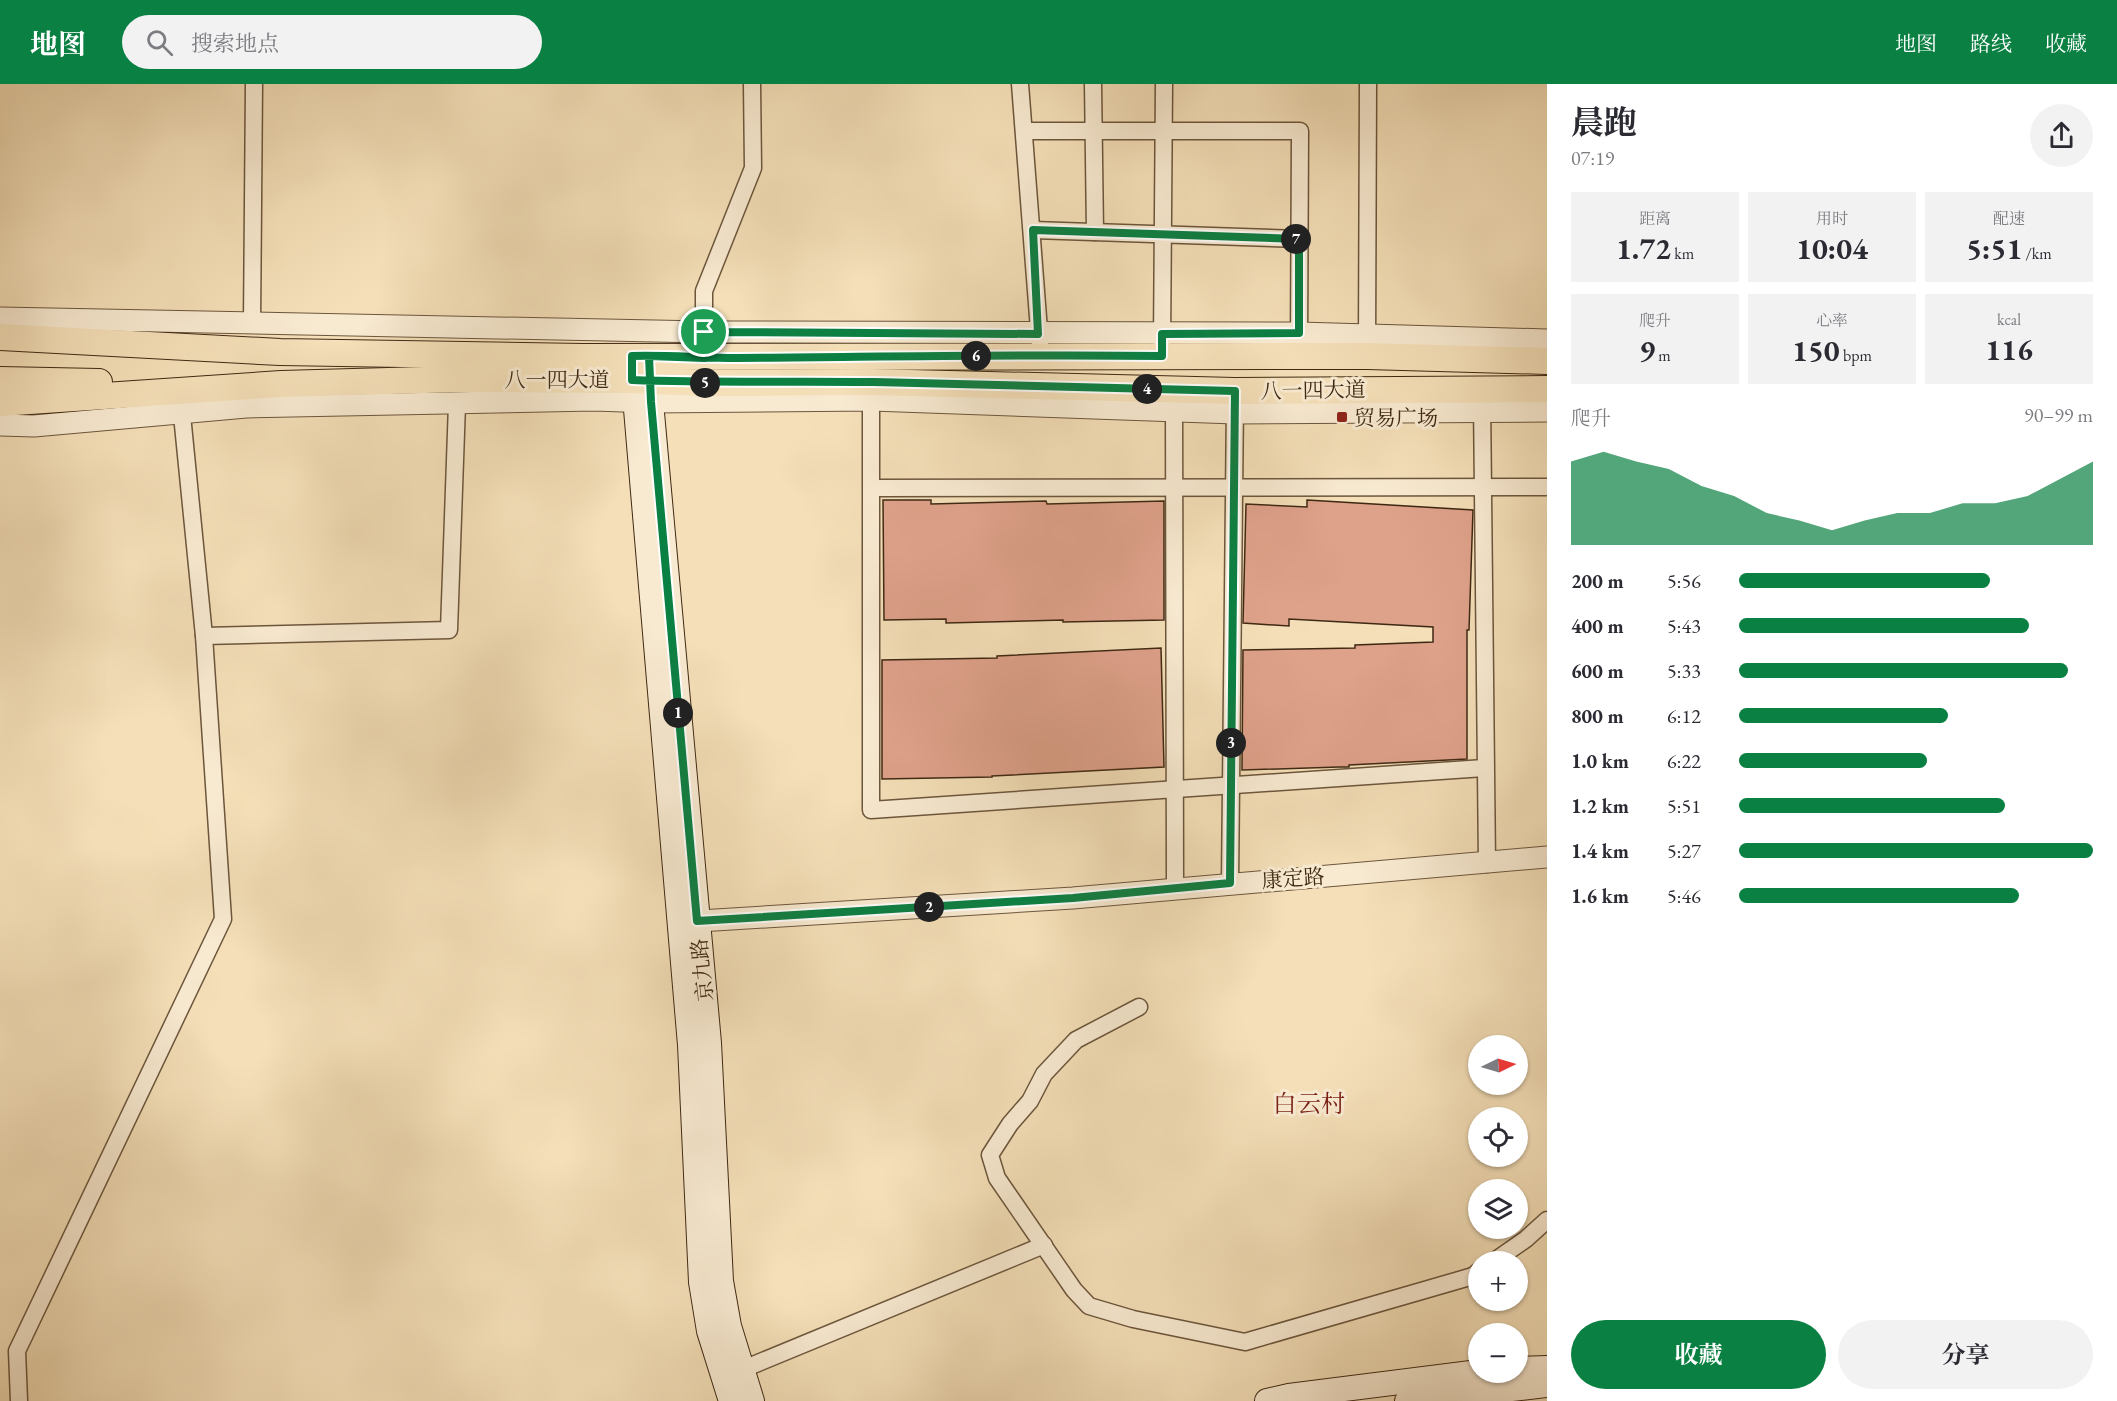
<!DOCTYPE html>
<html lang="zh">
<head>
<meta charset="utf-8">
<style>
  body { margin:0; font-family:"EB Garamond","Noto Serif SC",serif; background:#f2f2f3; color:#2b2b33; height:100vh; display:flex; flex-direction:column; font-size:22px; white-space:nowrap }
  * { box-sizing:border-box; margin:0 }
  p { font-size:20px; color:#7c7c81 }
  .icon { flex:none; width:33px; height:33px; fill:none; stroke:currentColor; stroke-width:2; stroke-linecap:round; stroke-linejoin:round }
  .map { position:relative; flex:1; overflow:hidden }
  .details { display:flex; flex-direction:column; background:#fff; width:570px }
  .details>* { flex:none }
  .needle { width:39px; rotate:85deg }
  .fabs { position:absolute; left:1468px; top:951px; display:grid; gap:12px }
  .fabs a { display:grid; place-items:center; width:60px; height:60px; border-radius:50%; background:#fff; box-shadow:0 2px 4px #0004; font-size:30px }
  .pin { position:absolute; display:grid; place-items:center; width:51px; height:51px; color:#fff; margin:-26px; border:3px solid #fff; border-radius:50%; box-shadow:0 2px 6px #0007 }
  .km { position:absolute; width:30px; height:30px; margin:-15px; border-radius:50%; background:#222; color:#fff; font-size:16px; line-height:30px; text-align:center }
  .round { display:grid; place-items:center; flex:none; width:63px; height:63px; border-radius:32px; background:#f2f2f3 }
  .summary { display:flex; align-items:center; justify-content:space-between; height:102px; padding:0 24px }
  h1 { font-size:33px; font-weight:700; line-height:45px }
  .metrics { display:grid; grid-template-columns:repeat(3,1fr); gap:9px; height:102px; padding:6px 24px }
  .metrics div { display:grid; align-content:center; border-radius:0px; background:#f2f2f3; text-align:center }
  .metrics b { font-size:30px; font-weight:700 }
  .metrics small { font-size:16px; font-weight:400 }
  .metrics p { font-size:16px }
  .chart { height:168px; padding:12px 24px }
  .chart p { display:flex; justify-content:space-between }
  .chart svg { width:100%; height:108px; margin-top:6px; fill:#0b8043; opacity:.7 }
  .action { display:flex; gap:12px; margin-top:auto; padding:12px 24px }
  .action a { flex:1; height:69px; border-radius:36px; background:#0b8043; color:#fff; font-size:24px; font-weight:700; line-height:69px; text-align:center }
  .action a+a { background:#f2f2f3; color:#2b2b33 }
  ul { padding:0 24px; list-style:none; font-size:20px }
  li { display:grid; grid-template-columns:96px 72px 1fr; align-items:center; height:45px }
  li i { height:15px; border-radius:8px; background:#0b8043 }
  header { display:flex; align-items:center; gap:36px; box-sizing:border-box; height:84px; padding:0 30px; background:#0b8043; color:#fff }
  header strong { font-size:28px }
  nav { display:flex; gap:33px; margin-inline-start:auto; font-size:21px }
  .search { width:420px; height:54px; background:#f2f2f3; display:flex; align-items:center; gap:15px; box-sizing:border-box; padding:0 21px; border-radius:33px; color:#7c7c81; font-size:22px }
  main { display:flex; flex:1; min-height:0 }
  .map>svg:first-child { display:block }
</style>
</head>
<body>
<header>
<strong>地图</strong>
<div class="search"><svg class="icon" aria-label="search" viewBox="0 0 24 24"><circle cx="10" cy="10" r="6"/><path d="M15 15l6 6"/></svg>搜索地点</div>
<nav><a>地图</a><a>路线</a><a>收藏</a></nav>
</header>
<main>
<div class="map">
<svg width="1547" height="1317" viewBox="0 0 1547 1317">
  <rect width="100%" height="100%" fill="#f4dfb8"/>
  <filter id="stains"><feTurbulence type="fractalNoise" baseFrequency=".00333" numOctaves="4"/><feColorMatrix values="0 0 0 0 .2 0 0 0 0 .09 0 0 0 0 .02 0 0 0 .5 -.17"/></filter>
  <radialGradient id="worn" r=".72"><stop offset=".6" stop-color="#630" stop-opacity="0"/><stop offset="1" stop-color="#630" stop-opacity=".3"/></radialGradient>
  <g fill="#dea18a" stroke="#3f2913" stroke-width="1.5">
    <polygon points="883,416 931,416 931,420 1046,417 1047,420 1164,417 1164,536 1063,538 1063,536 946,539 946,535 884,536"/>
    <polygon points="1307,416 1473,426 1469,546 1467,546 1467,675 1349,681 1349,683 1339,683 1242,686 1243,566 1355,564 1355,561 1433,558 1433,543 1289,535 1289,542 1243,539 1246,420 1307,423"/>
    <polygon points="1161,564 1164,683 992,692 992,693 882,695 882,576 997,574 997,572"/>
  </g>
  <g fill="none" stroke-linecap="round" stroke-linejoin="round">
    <g stroke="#6c563c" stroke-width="19">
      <g id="minor">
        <polyline points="1020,0 1040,259"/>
        <polyline points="1093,0 1095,148"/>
        <polyline points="1024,47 1300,47 1299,260"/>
        <polyline points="1033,146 1299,155"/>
        <polyline points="252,240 254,0"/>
        <polyline points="704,260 704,207 753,84 752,0"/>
        <polyline points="1162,260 1164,0"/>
        <polyline points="1367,263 1368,0"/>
        <polyline points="871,306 871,726 1484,684"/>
        <polyline points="1174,315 1175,803"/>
        <polyline points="1482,316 1487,780"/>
        <polyline points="872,404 1547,403"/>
        <polyline points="204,552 449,546 457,320"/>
        <polyline points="1230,799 1235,317"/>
        <polyline points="1139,923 1076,956 1044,990 1030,1017 1010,1040 990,1071 997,1094 1074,1206 1089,1222 1133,1235 1245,1258 1473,1192 1479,1187"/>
        <polyline points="1493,1178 1526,1155 1547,1136"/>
        <polyline points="741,1286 1044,1161"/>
        <polyline points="19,1317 17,1267 223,835 204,552 182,331"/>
      </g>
    </g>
    <g stroke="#6c563c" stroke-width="23">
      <g id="tertiary">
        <polyline points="0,234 704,248 1299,249 1547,256"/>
        <polyline points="0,341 34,342 246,323 594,316 651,318 872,316 1235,329 1547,327"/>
        <polyline points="683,838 1073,814 1547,773"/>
      </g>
    </g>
    <g stroke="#3f2913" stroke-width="26">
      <g id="secondary">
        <polyline points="649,277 651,318 709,959 721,1197 729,1242 752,1317"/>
        <polyline points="632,278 690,961 701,1198 709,1247 731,1317"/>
        <polyline points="1518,1285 1547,1284"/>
        <polyline points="1267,1317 1289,1312 1479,1288"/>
        <polyline points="1407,1317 1547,1301"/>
      </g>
    </g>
    <g stroke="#3f2913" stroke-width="28">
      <g id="primary">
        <polyline points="0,253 280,268 583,273 1367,272 1547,277"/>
        <polyline points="0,296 99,298"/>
        <polyline points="0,319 281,300 461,295 632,296 704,299 870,298 1235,307 1547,305"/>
      </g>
    </g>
    <use href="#minor" stroke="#f8ead1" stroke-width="16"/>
    <use href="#tertiary" stroke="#f8ead1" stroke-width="21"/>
    <use href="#secondary" stroke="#f8ead1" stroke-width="24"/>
    <use href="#primary" stroke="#f4dfb8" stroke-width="26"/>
  </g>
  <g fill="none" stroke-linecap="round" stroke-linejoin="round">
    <g stroke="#fff" stroke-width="12">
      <path id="route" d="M704,248L705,274L649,272L651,318L697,837L1073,814L1230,799L1235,307C1115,304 994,300 873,298C792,297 713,299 632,296V272C667,271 702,274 737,274C878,273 1020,270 1162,272V250L1299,249V155L1033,146L1038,250L704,248"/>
    </g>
    <use href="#route" stroke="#0b8043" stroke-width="8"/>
  </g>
  <rect fill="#8f2418" stroke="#f8ead1" stroke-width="2" x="1336" y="327" width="12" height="12" rx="3"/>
  <g text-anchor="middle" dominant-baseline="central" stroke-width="6" stroke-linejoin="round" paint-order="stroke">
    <g font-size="21" fill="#3f2913" stroke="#f8ead1">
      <text x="557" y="295">八一四大道</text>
      <text transform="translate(1313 306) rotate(-1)">八一四大道</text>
      <text transform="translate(1293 794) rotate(-4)">康定路</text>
      <text transform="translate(702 886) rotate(-96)">京九路</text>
    </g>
    <g font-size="21" fill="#3f2913" stroke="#f8ead1" text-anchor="start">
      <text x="1354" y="333">贸易广场</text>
    </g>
    <g font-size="24" fill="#7a1f14" stroke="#f8ead1">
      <text x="1309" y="1019">白云村</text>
    </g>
  </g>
  <rect width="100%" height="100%" filter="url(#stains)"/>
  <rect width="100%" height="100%" fill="url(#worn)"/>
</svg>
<div class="fabs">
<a><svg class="needle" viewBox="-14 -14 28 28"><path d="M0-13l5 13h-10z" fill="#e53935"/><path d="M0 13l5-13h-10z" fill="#7c7c81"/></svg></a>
<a><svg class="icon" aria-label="locate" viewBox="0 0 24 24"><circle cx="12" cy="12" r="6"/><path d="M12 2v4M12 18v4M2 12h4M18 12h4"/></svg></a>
<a><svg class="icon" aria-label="layers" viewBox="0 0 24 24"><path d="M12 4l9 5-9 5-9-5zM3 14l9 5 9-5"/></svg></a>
<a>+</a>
<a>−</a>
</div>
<div class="pin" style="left:704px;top:248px;background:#1e9e55"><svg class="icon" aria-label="arrive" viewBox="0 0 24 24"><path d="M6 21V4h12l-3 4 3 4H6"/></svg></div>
<b class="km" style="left:678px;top:629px">1</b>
<b class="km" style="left:929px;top:823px">2</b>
<b class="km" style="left:1231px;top:659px">3</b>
<b class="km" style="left:1147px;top:305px">4</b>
<b class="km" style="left:705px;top:299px">5</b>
<b class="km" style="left:976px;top:272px">6</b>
<b class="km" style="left:1296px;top:155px">7</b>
</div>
<section class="details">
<div class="summary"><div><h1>晨跑</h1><p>07:19</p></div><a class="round"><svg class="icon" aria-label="share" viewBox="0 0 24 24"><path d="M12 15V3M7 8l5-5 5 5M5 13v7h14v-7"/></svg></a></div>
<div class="metrics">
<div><p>距离</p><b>1.72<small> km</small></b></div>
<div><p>用时</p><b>10:04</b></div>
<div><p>配速</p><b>5:51<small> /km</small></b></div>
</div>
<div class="metrics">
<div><p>爬升</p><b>9<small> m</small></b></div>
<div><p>心率</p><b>150<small> bpm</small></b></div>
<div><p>kcal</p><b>116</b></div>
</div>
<div class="chart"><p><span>爬升</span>90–99 m</p>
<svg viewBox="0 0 160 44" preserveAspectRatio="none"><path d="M0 44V10L10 6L20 10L30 13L40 20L50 24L60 31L70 34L80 38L90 34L100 31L110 31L120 27L130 27L140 24L150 17L160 10V44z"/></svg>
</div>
<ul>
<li><b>200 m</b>5:56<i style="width:71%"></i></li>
<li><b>400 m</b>5:43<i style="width:82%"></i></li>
<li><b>600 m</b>5:33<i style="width:93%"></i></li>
<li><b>800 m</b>6:12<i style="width:59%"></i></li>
<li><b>1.0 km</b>6:22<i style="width:53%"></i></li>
<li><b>1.2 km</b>5:51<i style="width:75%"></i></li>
<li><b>1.4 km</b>5:27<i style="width:100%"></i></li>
<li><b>1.6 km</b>5:46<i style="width:79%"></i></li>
</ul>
<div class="action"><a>收藏</a><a>分享</a></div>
</section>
</main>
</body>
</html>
